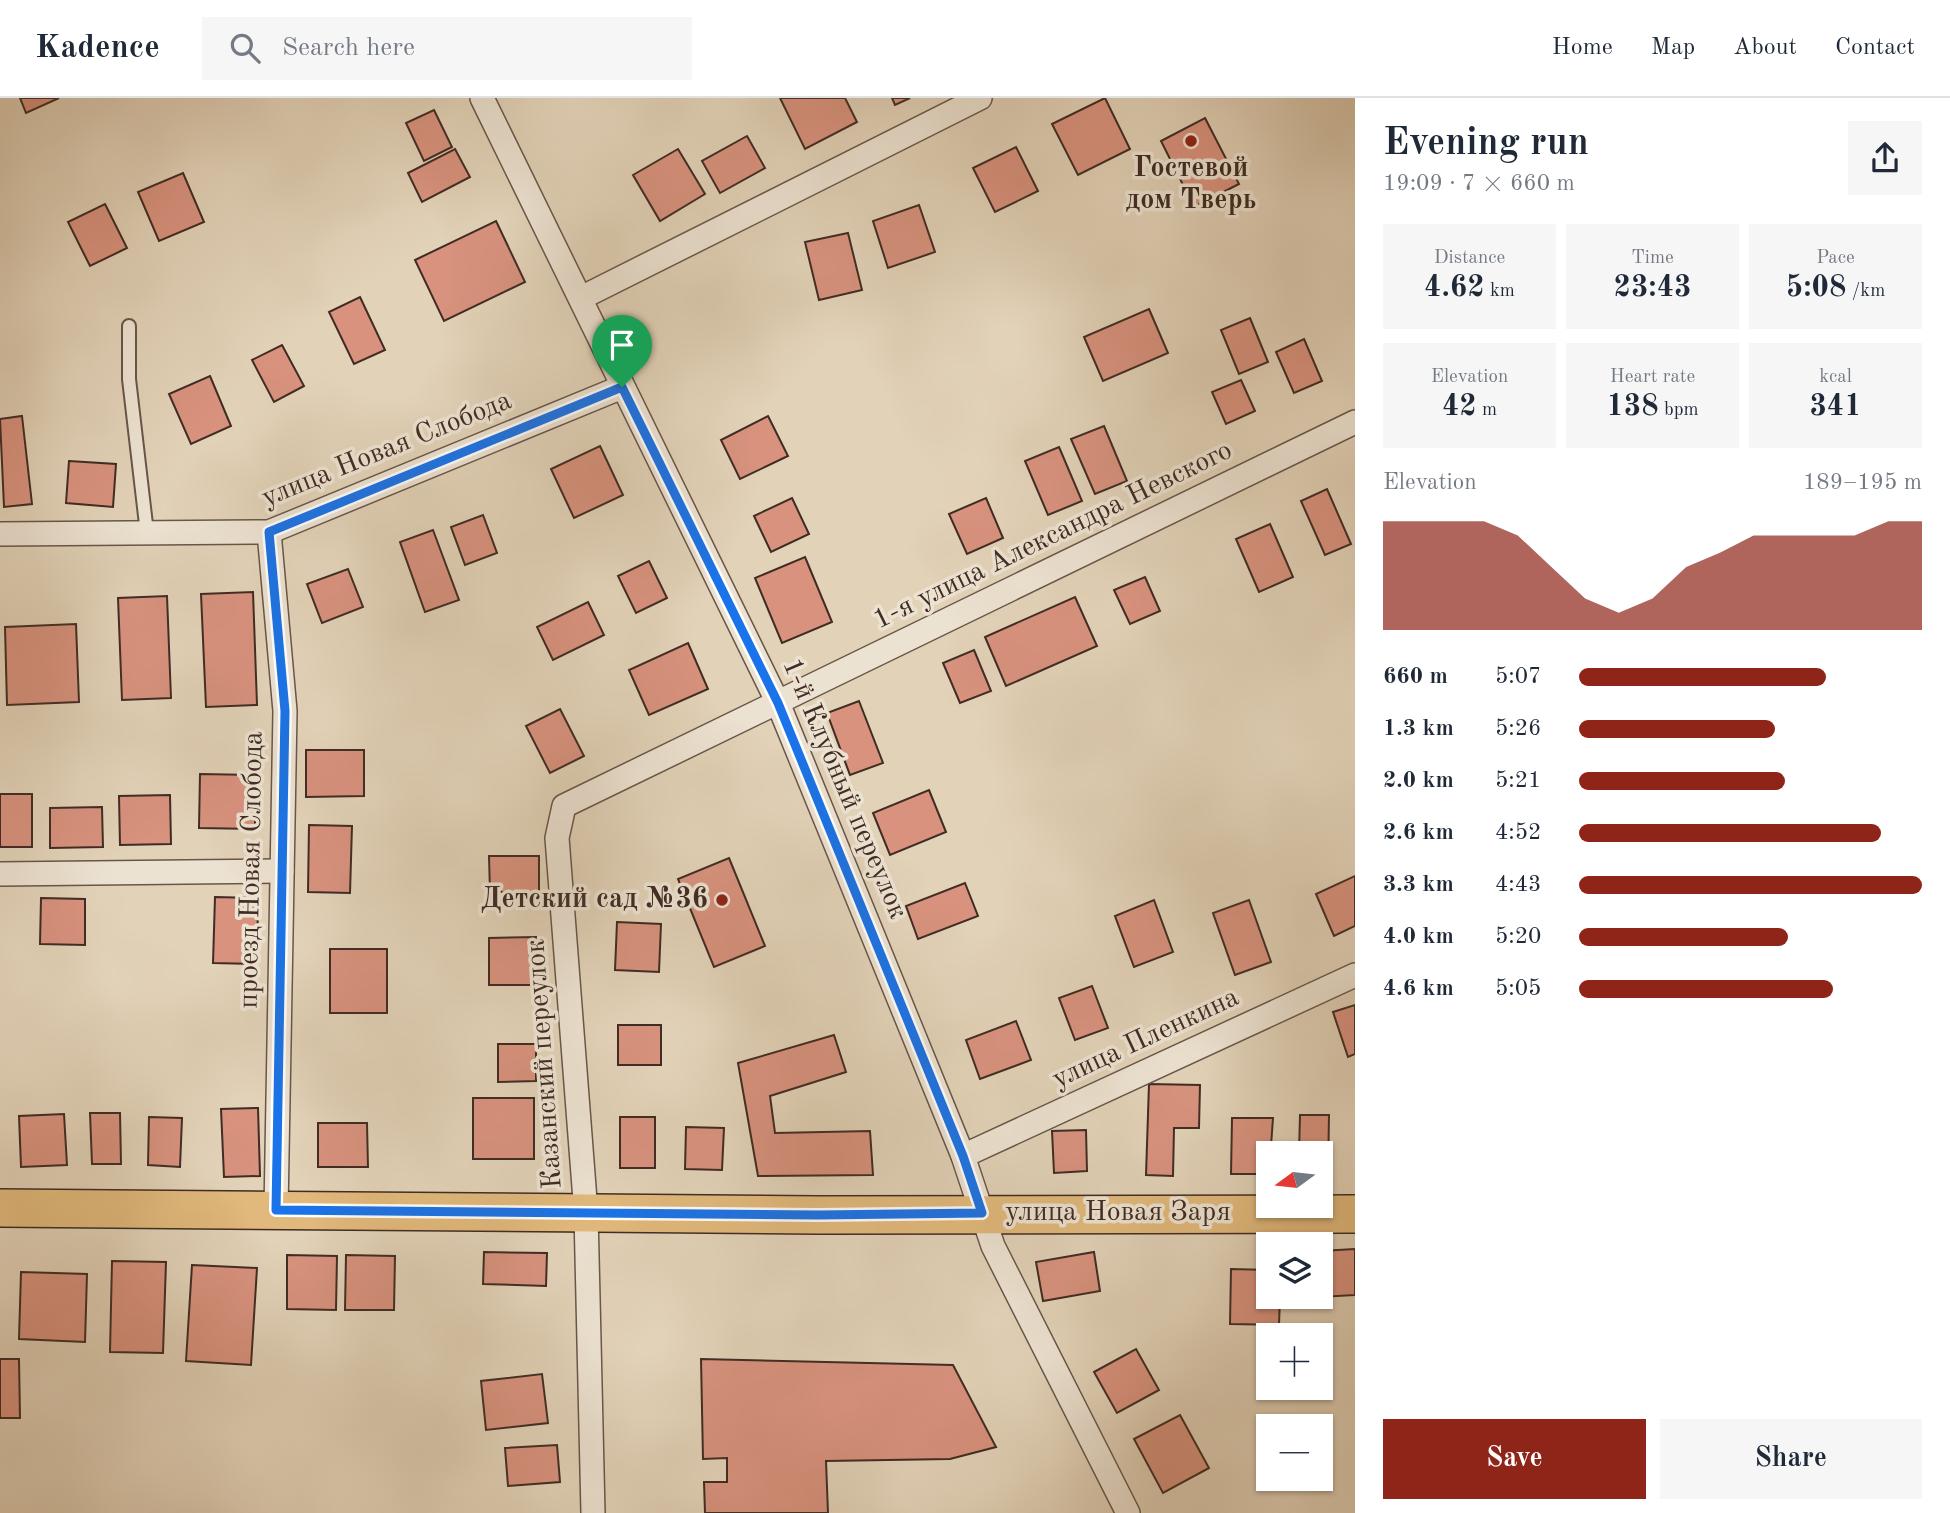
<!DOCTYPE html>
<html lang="en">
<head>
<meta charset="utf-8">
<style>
  body { margin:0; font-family:"Old Standard TT",serif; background:#f6f6f7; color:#1f2937; height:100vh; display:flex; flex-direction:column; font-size:26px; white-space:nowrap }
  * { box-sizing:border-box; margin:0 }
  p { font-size:23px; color:#747a83 }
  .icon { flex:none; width:38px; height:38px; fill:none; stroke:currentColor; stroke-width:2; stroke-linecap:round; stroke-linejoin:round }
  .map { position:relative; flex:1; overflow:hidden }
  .details { display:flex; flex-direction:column; background:#fff; width:595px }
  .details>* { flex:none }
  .needle { width:46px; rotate:255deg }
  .buttons { position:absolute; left:1256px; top:1043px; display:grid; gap:14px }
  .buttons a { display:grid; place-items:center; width:77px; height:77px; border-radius:0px; background:#fff; box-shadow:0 2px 5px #0004; font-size:35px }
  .pin { position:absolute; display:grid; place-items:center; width:60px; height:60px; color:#fff; margin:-72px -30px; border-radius:50% 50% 50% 0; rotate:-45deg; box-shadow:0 0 7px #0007 }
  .pin .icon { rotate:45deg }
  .round { display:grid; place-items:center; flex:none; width:74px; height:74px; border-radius:0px; background:#f6f6f7 }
  .headline { display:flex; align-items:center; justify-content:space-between; height:119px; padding:0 28px }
  h1 { font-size:38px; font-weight:700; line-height:52px }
  .figures { display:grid; grid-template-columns:repeat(3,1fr); gap:10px; height:119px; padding:7px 28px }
  .figures div { display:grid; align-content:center; border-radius:0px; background:#f6f6f7; text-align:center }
  .figures b { font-size:30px; font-weight:700 }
  .figures small { font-size:19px; font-weight:400 }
  .figures p { font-size:19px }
  .chart { height:196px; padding:14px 28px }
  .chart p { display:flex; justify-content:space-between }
  .chart svg { width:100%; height:126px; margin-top:7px; fill:#8f2418; opacity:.7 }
  .button { display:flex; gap:14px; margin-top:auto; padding:14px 28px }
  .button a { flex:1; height:80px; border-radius:0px; background:#8f2418; color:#fff; font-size:28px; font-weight:700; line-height:80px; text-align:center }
  .button a+a { background:#f6f6f7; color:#1f2937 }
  ul { padding:0 28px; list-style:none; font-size:23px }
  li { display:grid; grid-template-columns:112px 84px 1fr; align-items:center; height:52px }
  li i { height:18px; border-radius:9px; background:#8f2418 }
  header { display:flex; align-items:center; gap:42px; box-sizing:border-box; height:98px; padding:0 35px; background:#fff; border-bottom:2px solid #e0e1e3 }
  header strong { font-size:33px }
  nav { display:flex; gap:38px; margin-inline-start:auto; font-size:24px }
  .search { width:490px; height:63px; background:#f6f6f7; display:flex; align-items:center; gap:18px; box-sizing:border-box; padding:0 24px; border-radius:0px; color:#747a83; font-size:26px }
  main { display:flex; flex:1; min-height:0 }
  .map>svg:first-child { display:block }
</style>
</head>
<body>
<header>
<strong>Kadence</strong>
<div class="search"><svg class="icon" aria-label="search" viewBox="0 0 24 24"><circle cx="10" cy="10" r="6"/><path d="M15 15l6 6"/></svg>Search here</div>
<nav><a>Home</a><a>Map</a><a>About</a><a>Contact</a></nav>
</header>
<main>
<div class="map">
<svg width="1355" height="1415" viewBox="0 0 1355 1415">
  <rect width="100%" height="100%" fill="#e2d2b8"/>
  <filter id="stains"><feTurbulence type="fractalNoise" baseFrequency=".00286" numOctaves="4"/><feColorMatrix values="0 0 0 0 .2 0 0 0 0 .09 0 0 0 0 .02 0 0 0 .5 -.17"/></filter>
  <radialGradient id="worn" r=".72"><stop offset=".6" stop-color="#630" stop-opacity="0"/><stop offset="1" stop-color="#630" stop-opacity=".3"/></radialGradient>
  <g fill="#d8927e" stroke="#402c24" stroke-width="2">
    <polygon points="20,0 59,0 26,15"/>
    <polygon points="780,0 845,0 857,24 805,51"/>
    <polygon points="892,0 910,0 895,7"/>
    <polygon points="1105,0 1130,51 1078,77 1052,26"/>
    <polygon points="434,12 452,49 424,63 406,25"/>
    <polygon points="1205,20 1239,86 1194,109 1161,43"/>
    <polygon points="747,38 765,70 720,95 702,63"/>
    <polygon points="1016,49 1038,93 995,114 973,70"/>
    <polygon points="455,51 470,79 422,104 408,75"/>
    <polygon points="678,51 705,96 660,123 633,77"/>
    <polygon points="183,75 204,124 159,143 138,94"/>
    <polygon points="105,106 127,150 90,168 68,124"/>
    <polygon points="919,107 935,154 888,170 873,123"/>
    <polygon points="496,123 525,184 444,223 415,162"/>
    <polygon points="848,135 862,192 819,202 805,144"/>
    <polygon points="360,199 385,252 354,266 329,214"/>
    <polygon points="1149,211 1168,255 1103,283 1084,239"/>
    <polygon points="1250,220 1268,264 1239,276 1221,232"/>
    <polygon points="1304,241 1322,283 1294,295 1276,254"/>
    <polygon points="282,247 304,288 274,304 252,262"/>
    <polygon points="210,278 231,328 191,346 169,296"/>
    <polygon points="1241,282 1255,313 1226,326 1212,294"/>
    <polygon points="22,318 32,406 4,409 0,321"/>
    <polygon points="768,318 788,358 740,381 721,342"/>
    <polygon points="1104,328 1127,383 1095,396 1071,341"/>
    <polygon points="600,348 623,397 574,420 551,371"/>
    <polygon points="1059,349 1082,403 1048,417 1025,363"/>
    <polygon points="69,363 116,366 113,409 66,405"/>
    <polygon points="1327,391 1351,446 1325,457 1301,403"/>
    <polygon points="792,400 809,436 771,454 754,418"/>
    <polygon points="986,400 1003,440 967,456 949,416"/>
    <polygon points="483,417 497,455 465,467 451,429"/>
    <polygon points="1270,426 1293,479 1259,494 1236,441"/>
    <polygon points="433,432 459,502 425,514 400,444"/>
    <polygon points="805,459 832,524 782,545 755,480"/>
    <polygon points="649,463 667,500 636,515 618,478"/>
    <polygon points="348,471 363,509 322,525 307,486"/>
    <polygon points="1145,479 1160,513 1130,526 1114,492"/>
    <polygon points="253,494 257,607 206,609 201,496"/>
    <polygon points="167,498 171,600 122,602 118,500"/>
    <polygon points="1075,499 1097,548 1006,588 985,539"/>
    <polygon points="588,504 604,537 553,562 537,529"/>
    <polygon points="76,526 79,604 7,607 5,529"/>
    <polygon points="688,545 708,591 649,617 629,572"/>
    <polygon points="974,552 991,593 960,605 943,565"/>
    <polygon points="859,603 883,665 850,677 827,615"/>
    <polygon points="560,611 584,658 550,675 526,628"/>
    <polygon points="306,652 364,652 364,698 306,699"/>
    <polygon points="200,676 255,677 255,731 199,730"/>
    <polygon points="929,692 946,734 890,757 873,715"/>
    <rect x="0" y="696" width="32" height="53"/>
    <polygon points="170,697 171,746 120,747 119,698"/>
    <polygon points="102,709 103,749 50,750 50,710"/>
    <polygon points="309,727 352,728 350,795 308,794"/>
    <polygon points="489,758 539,758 539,794 490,794"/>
    <polygon points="729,760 765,848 714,869 678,781"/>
    <polygon points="1355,778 1355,828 1334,838 1316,796"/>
    <polygon points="965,785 978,818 918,841 906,808"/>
    <polygon points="215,799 258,800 257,866 213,865"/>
    <polygon points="41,800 85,801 85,847 40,846"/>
    <polygon points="1154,802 1173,854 1134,869 1115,818"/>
    <polygon points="1249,802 1271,864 1235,877 1213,815"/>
    <polygon points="617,824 661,826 659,874 615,872"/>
    <polygon points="536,839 536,887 489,887 489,840"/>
    <rect x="330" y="851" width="57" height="64"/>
    <polygon points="1092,888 1108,930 1075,942 1059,900"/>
    <polygon points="1355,907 1355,956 1348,959 1333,914"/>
    <polygon points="1016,923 1031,962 980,981 966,942"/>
    <rect x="618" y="927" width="43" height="40"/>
    <polygon points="834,937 846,974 770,998 775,1035 870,1033 873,1077 758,1078 738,965"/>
    <polygon points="498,946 536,946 536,983 498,984"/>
    <polygon points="1149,986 1200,987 1199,1030 1174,1030 1173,1078 1146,1077"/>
    <rect x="473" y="1000" width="61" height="61"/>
    <polygon points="258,1010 260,1078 224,1079 221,1011"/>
    <polygon points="90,1015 120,1015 121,1066 92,1066"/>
    <polygon points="64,1016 67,1067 21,1069 19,1018"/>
    <polygon points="1300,1017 1329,1017 1328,1077 1321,1077 1321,1055 1299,1055"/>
    <polygon points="149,1019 182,1020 180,1069 148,1067"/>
    <rect x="620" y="1019" width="35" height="51"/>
    <polygon points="1232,1020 1273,1020 1269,1076 1231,1076"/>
    <polygon points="318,1025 367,1025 368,1069 318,1069"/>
    <polygon points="686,1029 724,1030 722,1072 685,1071"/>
    <polygon points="1086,1032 1087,1073 1054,1075 1052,1033"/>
    <polygon points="1355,1151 1355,1197 1320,1199 1321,1153"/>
    <polygon points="484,1154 547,1155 546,1188 483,1186"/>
    <polygon points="1094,1154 1100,1193 1043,1203 1036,1164"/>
    <polygon points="287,1157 337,1158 336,1212 287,1211"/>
    <polygon points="346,1157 395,1158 394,1212 345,1212"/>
    <polygon points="112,1163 166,1164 163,1255 110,1254"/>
    <polygon points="192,1167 257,1170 251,1267 186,1263"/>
    <polygon points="1231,1171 1269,1172 1269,1199 1280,1199 1279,1227 1230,1226"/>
    <polygon points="21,1174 87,1176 85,1244 19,1241"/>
    <polygon points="1136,1251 1159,1292 1117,1315 1094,1274"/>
    <polygon points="0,1261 19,1261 20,1320 0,1320"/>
    <polygon points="701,1261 953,1267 996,1349 950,1361 826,1363 828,1415 705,1415 704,1384 727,1384 727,1360 703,1361"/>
    <polygon points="542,1276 548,1325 486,1332 481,1283"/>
    <polygon points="1180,1317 1209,1370 1163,1395 1134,1341"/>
    <polygon points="557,1347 560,1384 508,1388 505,1350"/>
  </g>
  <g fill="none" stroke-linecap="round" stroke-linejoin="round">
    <g stroke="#685649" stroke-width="16">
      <polyline id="lane" points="129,228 129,281 147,435"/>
    </g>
    <g stroke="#685649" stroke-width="26">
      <g id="street">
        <polyline points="482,0 778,605 963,1058 993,1148 1128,1415"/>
        <polyline points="581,200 980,0"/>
        <polyline points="269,434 285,613 276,1112"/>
        <polyline points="0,436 269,434 622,289"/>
        <polyline points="0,776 282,773"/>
        <polyline points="963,1058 1355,877"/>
        <polyline points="593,1415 586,1115 557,740 564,708 1355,324"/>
      </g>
    </g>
    <g stroke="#402c24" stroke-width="40">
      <polyline id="primary" points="0,1110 818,1117 1355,1116"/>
    </g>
    <use href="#lane" stroke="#ece2d1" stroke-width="12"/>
    <use href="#street" stroke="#ece2d1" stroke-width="23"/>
    <use href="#primary" stroke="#e1b97c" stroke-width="37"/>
  </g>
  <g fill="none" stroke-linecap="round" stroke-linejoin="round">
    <g stroke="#fff" stroke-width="14">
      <polygon id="route" points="622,289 778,605 963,1058 982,1115 818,1117 276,1112 285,613 269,434"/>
    </g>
    <use href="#route" stroke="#1a73e8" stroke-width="9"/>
  </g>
  <g fill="#8f2418" stroke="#ece2d1" stroke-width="2.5">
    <circle cx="1191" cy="43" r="7"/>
    <circle cx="722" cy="802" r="7"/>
  </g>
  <g text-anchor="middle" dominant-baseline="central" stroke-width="7" stroke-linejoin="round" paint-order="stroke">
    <g font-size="28" font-weight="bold" fill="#402c24" stroke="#ece2d1">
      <text x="1191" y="71">Гостевой<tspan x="1191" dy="32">дом Тверь</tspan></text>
      <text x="708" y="802" text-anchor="end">Детский сад №36</text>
    </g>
    <g font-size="28" fill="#402c24" stroke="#ece2d1">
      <text transform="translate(387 352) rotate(-22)">улица Новая Слобода</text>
      <text transform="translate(1053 438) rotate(-26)">1-я улица Александра Невского</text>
      <text transform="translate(844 691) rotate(67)">1-й Клубный переулок</text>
      <text transform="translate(252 772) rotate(-89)">проезд Новая Слобода</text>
      <text transform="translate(1146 941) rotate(-25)">улица Пленкина</text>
      <text transform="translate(545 966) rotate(-94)">Казанский переулок</text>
      <text x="1118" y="1115">улица Новая Заря</text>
    </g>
  </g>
  <rect width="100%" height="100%" filter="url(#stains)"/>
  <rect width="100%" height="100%" fill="url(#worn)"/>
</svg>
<div class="buttons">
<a><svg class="needle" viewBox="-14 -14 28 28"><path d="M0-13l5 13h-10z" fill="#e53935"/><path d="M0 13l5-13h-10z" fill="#747a83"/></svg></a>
<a><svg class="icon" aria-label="layers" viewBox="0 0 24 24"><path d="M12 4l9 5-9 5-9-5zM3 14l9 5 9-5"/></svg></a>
<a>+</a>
<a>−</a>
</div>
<div class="pin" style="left:622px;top:289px;background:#1e9e55"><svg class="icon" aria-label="arrive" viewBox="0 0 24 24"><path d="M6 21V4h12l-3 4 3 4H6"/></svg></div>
</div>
<section class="details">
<div class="headline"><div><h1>Evening run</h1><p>19:09 · 7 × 660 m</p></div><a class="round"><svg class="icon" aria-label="share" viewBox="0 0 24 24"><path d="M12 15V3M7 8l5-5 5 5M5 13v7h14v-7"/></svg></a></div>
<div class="figures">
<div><p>Distance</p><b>4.62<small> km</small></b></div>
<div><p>Time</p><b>23:43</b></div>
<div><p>Pace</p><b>5:08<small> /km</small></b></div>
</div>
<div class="figures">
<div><p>Elevation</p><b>42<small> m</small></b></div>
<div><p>Heart rate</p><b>138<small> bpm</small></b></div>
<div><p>kcal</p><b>341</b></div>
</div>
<div class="chart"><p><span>Elevation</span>189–195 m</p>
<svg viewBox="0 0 160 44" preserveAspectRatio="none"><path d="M0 44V6L10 6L20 6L30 6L40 11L50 22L60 33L70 38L80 33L90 22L100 17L110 11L120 11L130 11L140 11L150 6L160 6V44z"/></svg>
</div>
<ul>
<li><b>660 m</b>5:07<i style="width:72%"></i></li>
<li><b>1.3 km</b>5:26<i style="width:57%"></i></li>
<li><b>2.0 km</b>5:21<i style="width:60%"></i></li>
<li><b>2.6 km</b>4:52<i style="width:88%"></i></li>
<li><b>3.3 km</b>4:43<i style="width:100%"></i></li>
<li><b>4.0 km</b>5:20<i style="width:61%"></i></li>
<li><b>4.6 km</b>5:05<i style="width:74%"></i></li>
</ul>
<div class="button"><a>Save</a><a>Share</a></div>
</section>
</main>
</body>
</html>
